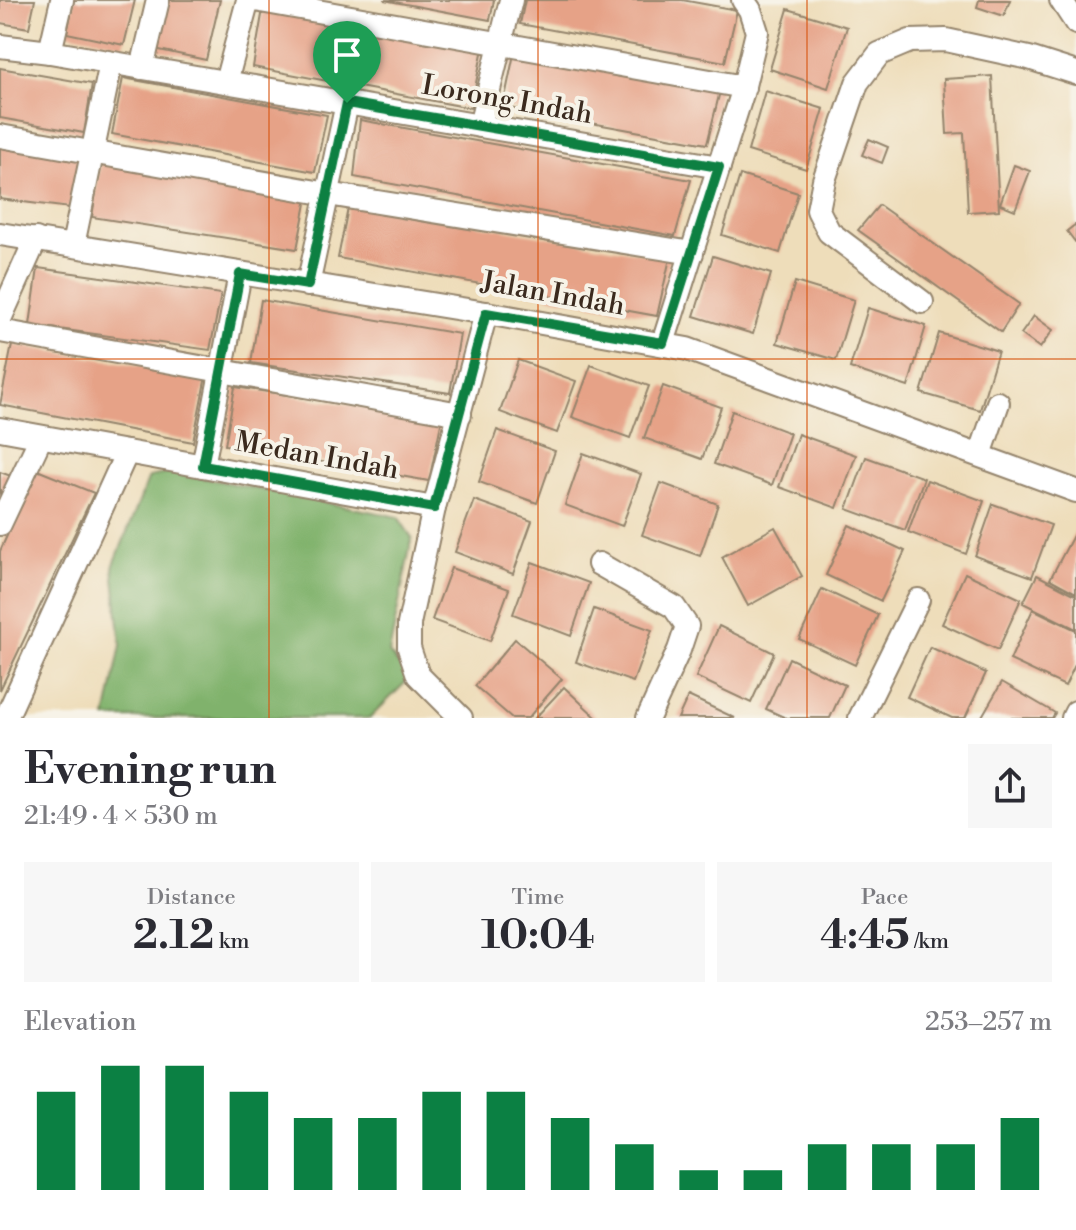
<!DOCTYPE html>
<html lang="en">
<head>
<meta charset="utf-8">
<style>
  body { margin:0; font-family:"Libre Bodoni",serif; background:#f7f7f7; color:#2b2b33; height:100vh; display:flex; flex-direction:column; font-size:30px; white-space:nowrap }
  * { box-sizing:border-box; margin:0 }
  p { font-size:26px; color:#7c7c81 }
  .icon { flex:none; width:44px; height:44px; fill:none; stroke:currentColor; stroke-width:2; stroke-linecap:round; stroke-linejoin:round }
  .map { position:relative; height:718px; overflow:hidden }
  .panel { display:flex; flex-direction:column; background:#fff; flex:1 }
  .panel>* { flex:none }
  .pin { position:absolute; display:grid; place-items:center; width:68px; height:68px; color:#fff; margin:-82px -34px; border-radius:50% 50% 50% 0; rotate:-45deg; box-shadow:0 0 8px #0007 }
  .pin .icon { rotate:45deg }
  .round { display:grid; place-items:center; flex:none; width:84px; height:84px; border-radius:0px; background:#f7f7f7 }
  .summary { display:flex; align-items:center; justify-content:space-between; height:136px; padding:0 24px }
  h1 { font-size:44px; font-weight:800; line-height:60px }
  .figures { display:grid; grid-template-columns:repeat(3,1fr); gap:12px; height:136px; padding:8px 24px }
  .figures div { display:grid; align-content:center; border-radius:0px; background:#f7f7f7; text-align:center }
  .figures b { font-size:40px; font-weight:800 }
  .figures small { font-size:22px; font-weight:400 }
  .figures p { font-size:22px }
  .chart { height:224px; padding:16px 24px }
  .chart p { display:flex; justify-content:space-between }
  .chart svg { width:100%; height:144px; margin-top:8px; stroke:#0b8043; stroke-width:6 }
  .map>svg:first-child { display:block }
</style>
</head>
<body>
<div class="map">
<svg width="1076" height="718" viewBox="0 0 1076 718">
  <rect width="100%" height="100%" fill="#f7f3e8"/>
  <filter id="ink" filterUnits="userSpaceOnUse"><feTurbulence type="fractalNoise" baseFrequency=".0125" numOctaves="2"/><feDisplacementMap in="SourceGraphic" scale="16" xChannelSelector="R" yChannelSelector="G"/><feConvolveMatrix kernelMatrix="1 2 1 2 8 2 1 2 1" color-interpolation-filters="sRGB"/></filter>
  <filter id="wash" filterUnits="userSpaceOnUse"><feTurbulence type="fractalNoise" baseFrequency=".006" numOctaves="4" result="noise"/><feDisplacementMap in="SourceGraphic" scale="32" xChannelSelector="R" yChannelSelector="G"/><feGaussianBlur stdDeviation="1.8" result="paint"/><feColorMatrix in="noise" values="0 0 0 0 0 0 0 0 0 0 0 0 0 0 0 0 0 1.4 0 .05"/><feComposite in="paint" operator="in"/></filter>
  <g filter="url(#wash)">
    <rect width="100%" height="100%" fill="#eeddba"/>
    <polygon fill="#80b26c" stroke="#5e6e45" stroke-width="2" points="174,472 398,517 412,538 389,653 410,678 370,718 106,718 121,645 113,567 149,477"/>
    <g id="blocks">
      <g fill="#e6a287">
        <polygon points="0,0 35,0 29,28 0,23"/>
        <polygon points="74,0 135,0 124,45 67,33"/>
        <polygon points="161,0 220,0 206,60 150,48"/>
        <polygon points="384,0 494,0 490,20"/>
        <polygon points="525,0 682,0 737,10 725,62 520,24"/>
        <polygon points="979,0 1010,0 1004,16 977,7"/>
        <polygon points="263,9 484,43 471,108 253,67"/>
        <polygon points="788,9 847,27 828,88 770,69"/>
        <polygon points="515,49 721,87 707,144 503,107"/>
        <polygon points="0,68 92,84 84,133 0,118"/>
        <polygon points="992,76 999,210 968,212 964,133 947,134 944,79"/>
        <polygon points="123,78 327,115 315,172 112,134"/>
        <polygon points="765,91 824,109 806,169 748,151"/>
        <polygon points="360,120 691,180 675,236 354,177"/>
        <polygon points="869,139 888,147 882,163 862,155"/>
        <polygon points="0,144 81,154 70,208 0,199"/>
        <polygon points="101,159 308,193 297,249 92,217"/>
        <polygon points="1014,165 1030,171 1015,210 1000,204"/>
        <polygon points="740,175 798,193 780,253 722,235"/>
        <polygon points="349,203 670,258 657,316 338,258"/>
        <polygon points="879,205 1019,304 1001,332 858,230"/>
        <polygon points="1076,224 1076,243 1067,231"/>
        <polygon points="713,256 771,274 753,334 694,316"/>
        <polygon points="38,268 221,294 210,350 30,325"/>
        <polygon points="795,282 854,300 836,360 777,343"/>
        <polygon points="261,300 460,334 450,393 251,363"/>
        <polygon points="868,308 926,326 908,387 850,368"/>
        <polygon points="1034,316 1053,330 1040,348 1021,334"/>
        <polygon points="939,333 998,351 980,410 921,393"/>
        <polygon points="12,345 206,376 193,442 0,405"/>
        <polygon points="518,360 576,381 557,433 500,412"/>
        <polygon points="591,365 649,386 630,438 572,417"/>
        <polygon points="663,386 721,407 702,459 644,438"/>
        <polygon points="235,387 442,419 429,481 225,445"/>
        <polygon points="732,411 790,433 772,485 714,464"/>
        <polygon points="497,430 555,451 537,503 479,482"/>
        <polygon points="798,434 856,455 837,508 779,487"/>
        <polygon points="583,453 641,474 622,526 565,505"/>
        <polygon points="866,457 924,478 905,530 847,509"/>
        <polygon points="37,470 94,493 0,690 0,551"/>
        <polygon points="0,472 11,476 0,498"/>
        <polygon points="927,480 984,501 966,554 908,532"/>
        <polygon points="661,483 718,504 700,556 642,535"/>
        <polygon points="474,500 532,521 513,574 455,552"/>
        <polygon points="993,504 1051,525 1032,577 975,556"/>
        <polygon points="849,525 905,551 881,601 826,575"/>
        <polygon points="775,527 802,576 748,606 722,557"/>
        <polygon points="1076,530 1076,593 1050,579"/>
        <polygon points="532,562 589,583 571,636 513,614"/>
        <polygon points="451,568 509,589 490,641 432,620"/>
        <polygon points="965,573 1021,599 998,650 942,624"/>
        <polygon points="1037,575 1076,595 1076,629 1023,603"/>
        <polygon points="822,589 878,615 855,665 799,639"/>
        <polygon points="594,609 652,630 633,682 576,662"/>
        <polygon points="1033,609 1076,630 1076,663 1065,686 1010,660"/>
        <polygon points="719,626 774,653 751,703 696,677"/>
        <polygon points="515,639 562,679 528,718 512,718 475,686"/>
        <polygon points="930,647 986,673 965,718 952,718 907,697"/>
        <polygon points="789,658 845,685 830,718 786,718 766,709"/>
        <polygon points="1002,682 1055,713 1052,718 981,718"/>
        <polygon points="564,687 597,718 535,718"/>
        <polygon points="688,696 735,718 678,718"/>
      </g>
    </g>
  </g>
  <g filter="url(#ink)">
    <use href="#blocks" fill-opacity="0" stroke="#94846c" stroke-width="2"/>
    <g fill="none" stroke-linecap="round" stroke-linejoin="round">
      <g stroke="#94846c" stroke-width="26">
        <g id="minor">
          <polyline points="255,0 744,87"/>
          <polyline points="1061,0 1076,23"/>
          <polyline points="0,46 50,52 719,167"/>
          <polyline points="50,52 62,0"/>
          <polyline points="142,68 158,0"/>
          <polyline points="226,82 248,0"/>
          <polyline points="480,126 511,0"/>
          <polyline points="0,136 328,194 692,253"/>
          <polyline points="0,234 486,313 687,349 1076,491"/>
          <polyline points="73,245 111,63"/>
          <polyline points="308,285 347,103"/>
          <polyline points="922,302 829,232 818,210 824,180 857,83 879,54 910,41 946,40 1029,58 1076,73"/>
          <polyline points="0,319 36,239"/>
          <polyline points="0,331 460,414"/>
          <polyline points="663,343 742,94 757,32 750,10 743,0"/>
          <polyline points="0,429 434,508"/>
          <polyline points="980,455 998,403"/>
          <polyline points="203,466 240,274"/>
          <polyline points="0,524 41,437"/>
          <polyline points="599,564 674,607 687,626 679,650 648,718"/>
          <polyline points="6,718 127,452"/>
          <polyline points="461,718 418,675 409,648 409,624 434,508 486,313"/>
          <polyline points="860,718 918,600"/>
          <polyline points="1073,718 1076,712"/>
        </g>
      </g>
      <use href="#minor" stroke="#fff" stroke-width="22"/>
    </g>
  </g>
  <g fill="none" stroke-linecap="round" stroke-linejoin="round" filter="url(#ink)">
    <g stroke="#fff" stroke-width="16">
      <polygon id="route" points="347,103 719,167 663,343 486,313 434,508 203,466 240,274 308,285"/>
    </g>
    <use href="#route" stroke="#0b8043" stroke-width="10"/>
  </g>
  <path fill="none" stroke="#d7540e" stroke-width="2" stroke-opacity="0.55" d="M269,0V718M538,0V718M807,0V718M0,359H1076"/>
  <g text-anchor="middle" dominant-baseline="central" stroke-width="8" stroke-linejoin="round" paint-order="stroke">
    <g font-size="28" fill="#3b2a1e" stroke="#f7f3e8">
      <text transform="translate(507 100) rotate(10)">Lorong Indah</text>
      <text transform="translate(553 294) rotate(10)">Jalan Indah</text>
      <text transform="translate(317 456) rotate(10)">Medan Indah</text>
    </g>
  </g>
</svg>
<div class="pin" style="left:347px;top:103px;background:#1e9e55"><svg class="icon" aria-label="arrive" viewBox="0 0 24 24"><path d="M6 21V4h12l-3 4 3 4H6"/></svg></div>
</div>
<section class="panel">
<div class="summary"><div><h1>Evening run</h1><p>21:49 · 4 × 530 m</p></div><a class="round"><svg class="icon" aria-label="share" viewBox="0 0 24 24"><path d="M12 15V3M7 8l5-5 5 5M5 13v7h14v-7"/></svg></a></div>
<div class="figures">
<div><p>Distance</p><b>2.12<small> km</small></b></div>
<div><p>Time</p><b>10:04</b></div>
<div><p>Pace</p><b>4:45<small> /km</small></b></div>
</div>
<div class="chart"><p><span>Elevation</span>253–257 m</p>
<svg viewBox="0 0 160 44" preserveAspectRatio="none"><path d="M5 44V14M15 44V6M25 44V6M35 44V14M45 44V22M55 44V22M65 44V14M75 44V14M85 44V22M95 44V30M105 44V38M115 44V38M125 44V30M135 44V30M145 44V30M155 44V22"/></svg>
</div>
</section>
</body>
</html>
